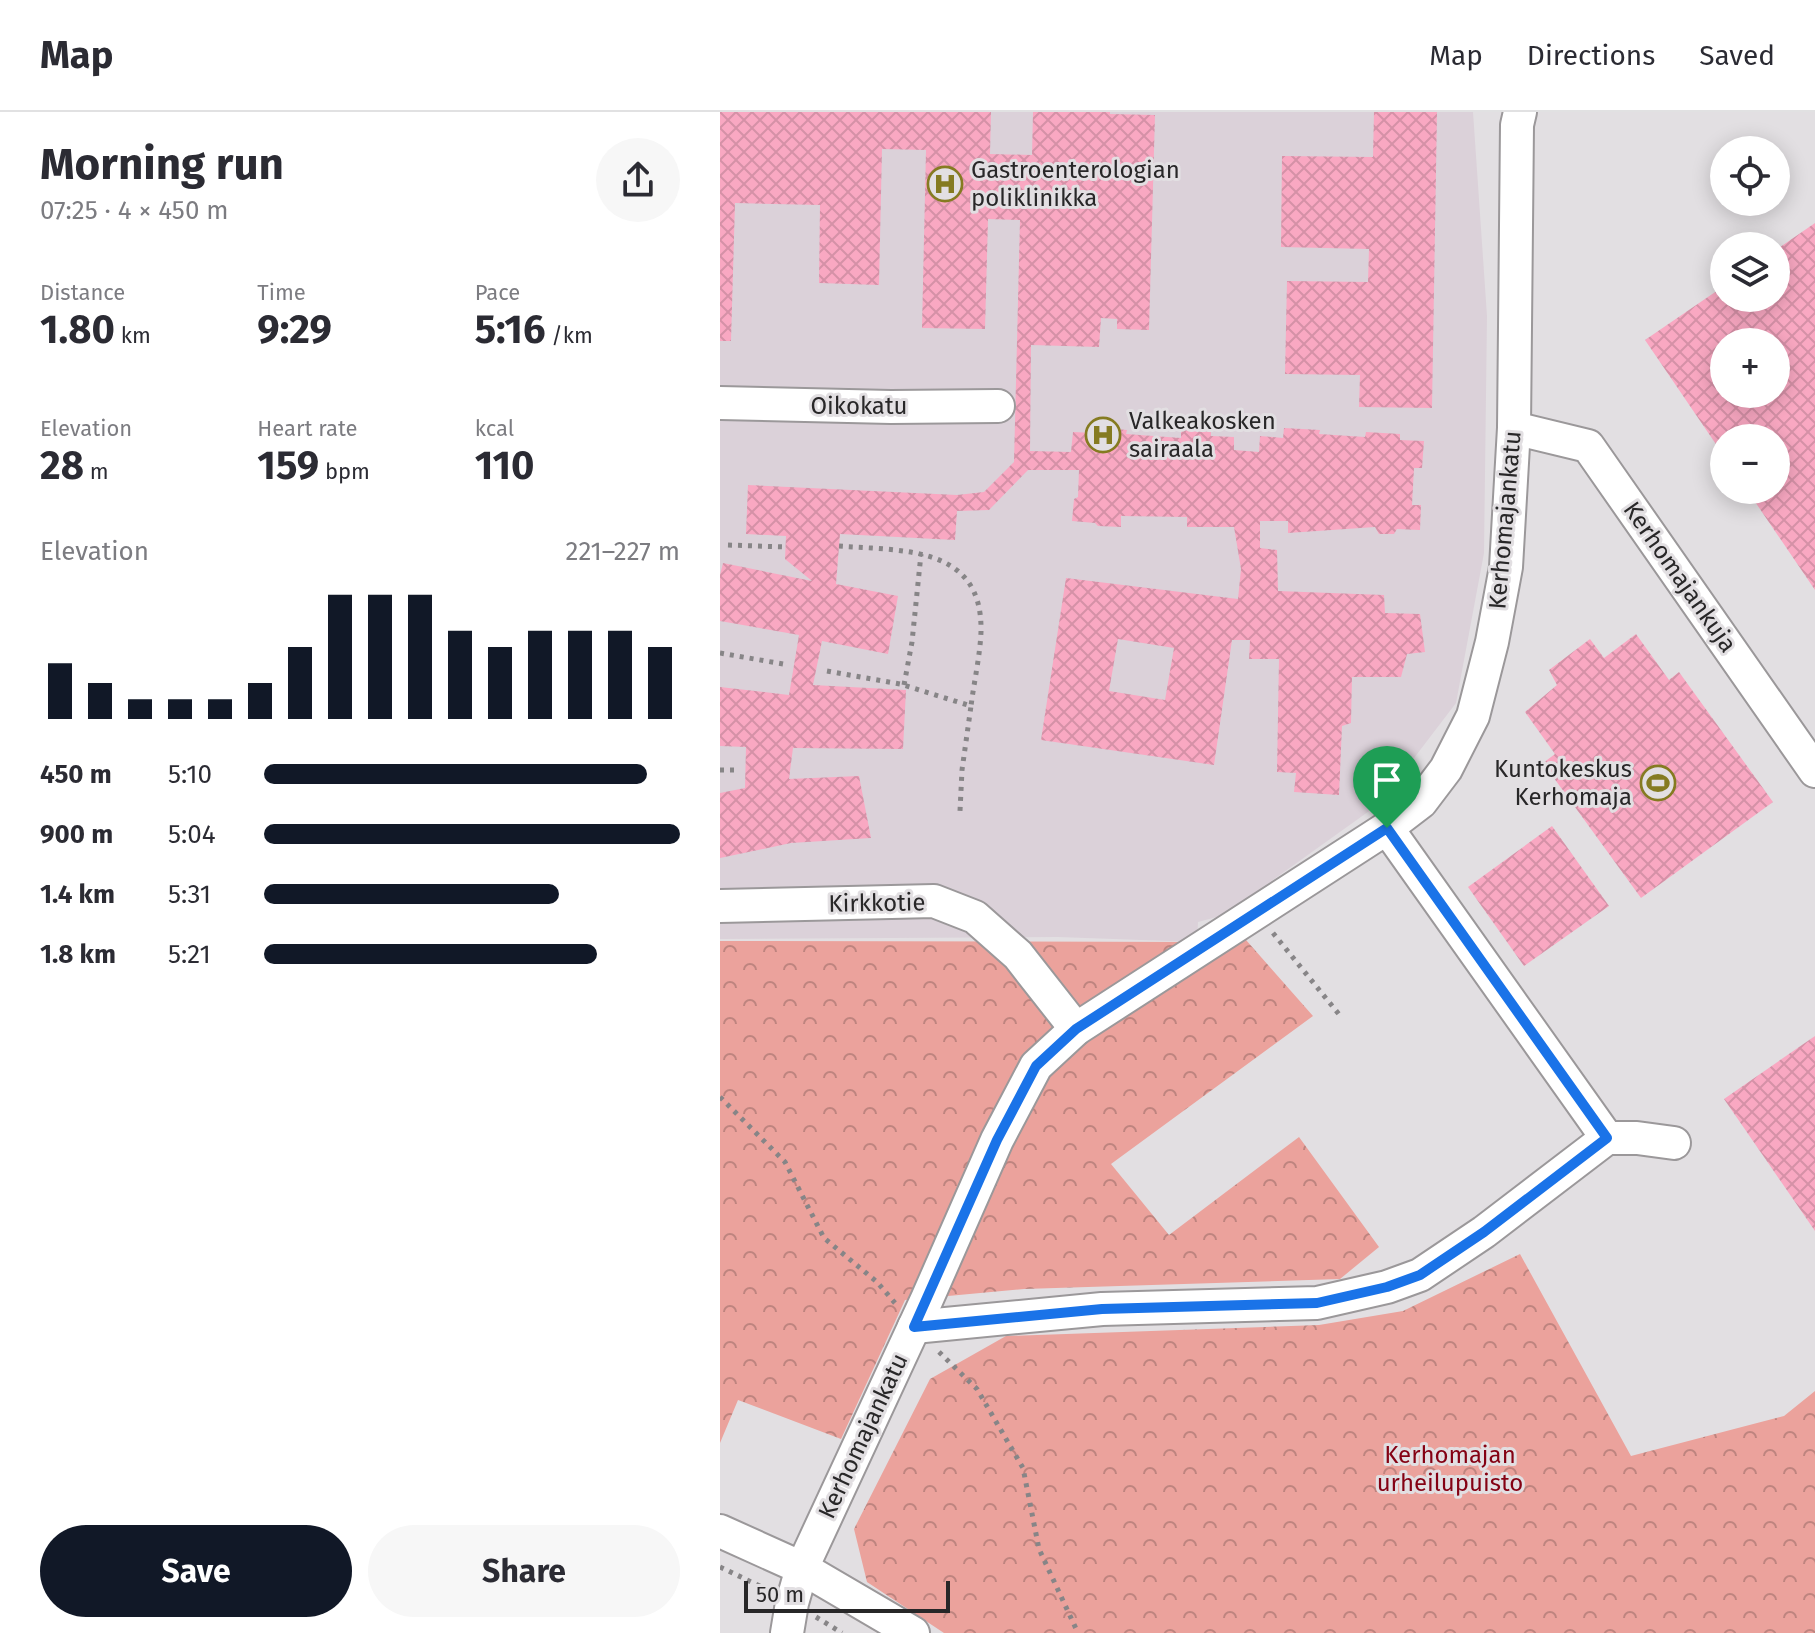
<!DOCTYPE html>
<html lang="en">
<head>
<meta charset="utf-8">
<style>
  body { margin:0; font-family:"Fira Sans",sans-serif; background:#f7f7f7; color:#2b2b33; height:100vh; display:flex; flex-direction:column; font-size:30px; white-space:nowrap }
  * { box-sizing:border-box; margin:0 }
  p { font-size:26px; color:#7c7c81 }
  .icon { flex:none; width:44px; height:44px; fill:none; stroke:currentColor; stroke-width:2; stroke-linecap:round; stroke-linejoin:round }
  .map { position:relative; flex:1; overflow:hidden }
  .sheet { display:flex; flex-direction:column; background:#fff; width:720px }
  .sheet>* { flex:none }
  .fabs { position:absolute; left:990px; top:24px; display:grid; gap:16px }
  .fabs a { display:grid; place-items:center; width:80px; height:80px; border-radius:50%; background:#fff; box-shadow:0 4px 20px #0003; font-size:40px }
  .scale { position:absolute; left:24px; bottom:20px; width:206px; box-sizing:border-box; padding-left:8px; border:4px solid #282728; border-top:0; font-size:22px; line-height:28px; white-space:nowrap; color:#282728; -webkit-text-stroke:6px #e2dfe2; paint-order:stroke }
  .pin { position:absolute; display:grid; place-items:center; width:68px; height:68px; color:#fff; margin:-82px -34px; border-radius:50% 50% 50% 0; rotate:-45deg; box-shadow:0 0 8px #0007 }
  .pin .icon { rotate:45deg }
  .round { display:grid; place-items:center; flex:none; width:84px; height:84px; border-radius:42px; background:#f7f7f7 }
  .overview { display:flex; align-items:center; justify-content:space-between; height:136px; padding:0 40px }
  h1 { font-size:44px; font-weight:700; line-height:60px }
  .metrics { display:grid; grid-template-columns:repeat(3,1fr); gap:12px; height:136px; padding:8px 40px }
  .metrics div { display:grid; align-content:center }
  .metrics b { font-size:40px; font-weight:700 }
  .metrics small { font-size:22px; font-weight:400 }
  .metrics p { font-size:22px }
  .chart { height:224px; padding:16px 40px }
  .chart p { display:flex; justify-content:space-between }
  .chart svg { width:100%; height:144px; margin-top:8px; stroke:#111827; stroke-width:6 }
  .cta { display:flex; gap:16px; margin-top:auto; padding:16px 40px }
  .cta a { flex:1; height:92px; border-radius:48px; background:#111827; color:#fff; font-size:32px; font-weight:700; line-height:92px; text-align:center }
  .cta a+a { background:#f7f7f7; color:#2b2b33 }
  ul { padding:0 40px; list-style:none; font-size:26px }
  li { display:grid; grid-template-columns:128px 96px 1fr; align-items:center; height:60px }
  li i { height:20px; border-radius:10px; background:#111827 }
  header { display:flex; align-items:center; gap:48px; box-sizing:border-box; height:112px; padding:0 40px; background:#fff; border-bottom:2px solid #e1e1e2 }
  header strong { font-size:38px }
  nav { display:flex; gap:44px; margin-inline-start:auto; font-size:28px }
  main { display:flex; flex:1; min-height:0 }
  .map>svg:first-child { display:block }
</style>
</head>
<body>
<header>
<strong>Map</strong>
<nav><a>Map</a><a>Directions</a><a>Saved</a></nav>
</header>
<main>
<section class="sheet">
<div class="overview"><div><h1>Morning run</h1><p>07:25 · 4 × 450 m</p></div><a class="round"><svg class="icon" aria-label="share" viewBox="0 0 24 24"><path d="M12 15V3M7 8l5-5 5 5M5 13v7h14v-7"/></svg></a></div>
<div class="metrics">
<div><p>Distance</p><b>1.80<small> km</small></b></div>
<div><p>Time</p><b>9:29</b></div>
<div><p>Pace</p><b>5:16<small> /km</small></b></div>
</div>
<div class="metrics">
<div><p>Elevation</p><b>28<small> m</small></b></div>
<div><p>Heart rate</p><b>159<small> bpm</small></b></div>
<div><p>kcal</p><b>110</b></div>
</div>
<div class="chart"><p><span>Elevation</span>221–227 m</p>
<svg viewBox="0 0 160 44" preserveAspectRatio="none"><path d="M5 44V27M15 44V33M25 44V38M35 44V38M45 44V38M55 44V33M65 44V22M75 44V6M85 44V6M95 44V6M105 44V17M115 44V22M125 44V17M135 44V17M145 44V17M155 44V22"/></svg>
</div>
<ul>
<li><b>450 m</b>5:10<i style="width:92%"></i></li>
<li><b>900 m</b>5:04<i style="width:100%"></i></li>
<li><b>1.4 km</b>5:31<i style="width:71%"></i></li>
<li><b>1.8 km</b>5:21<i style="width:80%"></i></li>
</ul>
<div class="cta"><a>Save</a><a>Share</a></div>
</section>
<div class="map">
<svg width="1095" height="1521" viewBox="0 0 1095 1521">
  <defs>
    <pattern id="park-crowns" width="20" height="18" patternUnits="userSpaceOnUse" patternTransform="scale(2)"><rect width="20" height="18" fill="#eba29c"/><path d="M2 6a3 3 0 1 1 6 0M12 15a3 3 0 1 1 6 0" fill="none" stroke="#be847f"/></pattern>
    <pattern id="building-cross-hatch" width="8" height="8" patternUnits="userSpaceOnUse" patternTransform="scale(2)"><rect width="8" height="8" fill="#f9a8c2"/><path d="M0 0l8 8M0 8l8-8" fill="none" stroke="#d591a7"/></pattern>
  </defs>
  <rect width="100%" height="100%" fill="#e2dfe2"/>
  <polygon fill="#dbd1d9" points="0,0 753,0 767,204 764,441 736,591 659,692 504,803 478,810 477,830 338,825 0,827"/>
  <g fill="url(#park-crowns)">
    <polygon points="504,803 593,904 391,1052 449,1123 579,1025 659,1135 620,1167 304,1177 185,1188 121,1327 18,1288 0,1331 0,829 477,830"/>
    <polygon points="800,1142 911,1344 1064,1304 1095,1279 1095,1521 224,1521 147,1470 134,1417 210,1267 286,1224 599,1213 683,1199"/>
  </g>
  <g fill="url(#building-cross-hatch)" fill-rule="evenodd">
    <path d="M0,0H271L270,42L312,43L313,0H390V2L435,3L429,218L397,217V207L381,206L379,235L311,233L310,339L351,340L353,320L375,321L376,315L407,318L406,322L461,326V318L491,320V324L514,325V338L539,340L540,324L563,326L564,316L600,318L599,322L645,325L646,320L680,322V328L704,329L702,356H694L692,393H701L700,418L677,417L674,422H659L655,415L568,421V409H540V436L557,438L558,479L664,483L665,501L700,502L705,540L687,542L681,565H632L631,611L622,614L619,683L574,680L576,661L557,660L559,547H529L530,528H512L494,653L321,628L346,466L518,487L521,457L514,415H467V405L401,404V415L378,414L375,411L352,409L354,387L358,385L359,358H308L269,398L237,399L235,428L120,422L116,472L178,484L168,542L102,529L93,573L186,578L183,637L73,636L69,667L139,664L151,726L71,731L0,746V681L25,676L26,635L0,634V575L69,583L79,523L0,509V463L3,451L92,469L65,447L66,424L26,422L28,373L237,383L264,380L294,350L300,108L268,107L265,217L202,216L206,38L162,37L159,173L99,171L100,93L15,91L11,229H0ZM398,527L454,536L445,588L389,579Z"/>
    <polygon points="654,0 717,0 712,296 639,295 640,263 565,262 567,169 648,170 649,137 561,135 562,44 653,45"/>
    <path d="M1095,111V478L1027,378H1056V326H1004V344L925,228L1004,174V186H1056V138ZM1004,230H1056V282H1004Z"/>
    <polygon points="916,522 949,568 959,560 1053,690 921,786 823,651 835,642 805,600 837,573 829,558 870,527 884,546"/>
    <polygon points="832,714 889,794 804,854 748,775"/>
    <polygon points="1095,924 1095,1119 1004,987"/>
  </g>
  <g fill="none" stroke-linecap="round" stroke-linejoin="round">
    <g stroke="#9b989a" stroke-width="36">
      <g id="minor">
        <polyline points="0,291 171,295 278,294"/>
        <polyline points="794,316 868,334 1095,659"/>
        <polyline points="667,716 887,1026"/>
        <polyline points="0,794 214,789 255,805 298,843 356,917"/>
        <polyline points="887,1026 917,1026 954,1031"/>
        <polyline points="194,1215 382,1197 597,1191 667,1175 700,1163 764,1120 887,1026"/>
        <polyline points="0,1419 82,1456 193,1521"/>
        <polyline points="67,1521 72,1491 82,1456 207,1187 277,1028 316,954 356,917 667,716 701,690 726,657 753,604 772,530 786,455 794,316 797,13 800,0"/>
      </g>
    </g>
    <g stroke="#878587" stroke-width="5" stroke-dasharray="4 6" stroke-linecap="butt">
      <polyline points="8,433 66,435"/>
      <path d="M119,434C183,439 263,433 261,520C260,544 254,570 251,594"/>
      <polyline points="0,541 63,552"/>
      <polyline points="107,559 180,572 251,594 242,658 240,699"/>
      <polyline points="184,573 192,530 201,442"/>
      <polyline points="0,658 17,658"/>
      <polyline points="553,821 622,906"/>
      <polyline points="0,985 65,1050 104,1126 157,1170 175,1191"/>
      <polyline points="219,1240 257,1277 303,1356 319,1437 358,1521"/>
      <polyline points="0,1455 46,1477"/>
      <polyline points="96,1505 122,1521"/>
    </g>
    <use href="#minor" stroke="#fff" stroke-width="32"/>
  </g>
  <g fill="none" stroke-linecap="round" stroke-linejoin="round">
    <g stroke="#fff" stroke-width="16">
      <polygon id="route" points="667,716 887,1026 764,1120 700,1163 667,1175 597,1191 382,1197 194,1215 277,1028 316,954 356,917"/>
    </g>
    <use href="#route" stroke="#1a73e8" stroke-width="10"/>
  </g>
  <defs>
    <g id="hospital-ring" transform="scale(1.8)"><circle r="9.5" fill="#e2dfe2" stroke="#857b21" stroke-width="1.5"/><path d="M-5-5h3v3.5h4V-5h3V5h-3V1.5h-4V5h-3Z" fill="#857b21"/></g>
    <g id="stadium-ring" transform="scale(1.8)"><circle r="9.5" fill="#e2dfe2" stroke="#857b21" stroke-width="1.5"/><path d="M0-5a6.5 5 0 1 0 0 10a6.5 5 0 1 0 0-10ZM-3.5-1.8h7v3.6h-7Z" fill="#857b21"/></g>
  </defs>
  <g fill-rule="evenodd">
    <use href="#hospital-ring" x="225" y="72"/>
    <use href="#hospital-ring" x="383" y="323"/>
    <use href="#stadium-ring" x="938" y="671"/>
  </g>
  <g text-anchor="middle" dominant-baseline="central" stroke-width="6" stroke-linejoin="round" paint-order="stroke">
    <g font-size="24" fill="#282728" stroke="#e2dfe2" text-anchor="start">
      <text x="251" y="58">Gastroenterologian<tspan x="251" dy="28">poliklinikka</tspan></text>
      <text x="409" y="309">Valkeakosken<tspan x="409" dy="28">sairaala</tspan></text>
      <text x="912" y="657" text-anchor="end">Kuntokeskus<tspan x="912" dy="28">Kerhomaja</tspan></text>
    </g>
    <g font-size="24" fill="#282728" stroke="#e2dfe2">
      <text x="139" y="294">Oikokatu</text>
      <text transform="translate(785 408) rotate(-85)">Kerhomajankatu</text>
      <text transform="translate(960 465) rotate(55)">Kerhomajankuja</text>
      <text transform="translate(157 791) rotate(-1)">Kirkkotie</text>
      <text transform="translate(143 1324) rotate(-65)">Kerhomajankatu</text>
    </g>
    <g font-size="24" fill="#840113" stroke="#e2dfe2">
      <text x="730" y="1343">Kerhomajan<tspan x="730" dy="28">urheilupuisto</tspan></text>
    </g>
  </g>
</svg>
<div class="fabs">
<a><svg class="icon" aria-label="locate" viewBox="0 0 24 24"><circle cx="12" cy="12" r="6"/><path d="M12 2v4M12 18v4M2 12h4M18 12h4"/></svg></a>
<a><svg class="icon" aria-label="layers" viewBox="0 0 24 24"><path d="M12 4l9 5-9 5-9-5zM3 14l9 5 9-5"/></svg></a>
<a>+</a>
<a>−</a>
</div>
<div class="scale">50 m</div>
<div class="pin" style="left:667px;top:716px;background:#1e9e55"><svg class="icon" aria-label="arrive" viewBox="0 0 24 24"><path d="M6 21V4h12l-3 4 3 4H6"/></svg></div>
</div>
</main>
</body>
</html>
